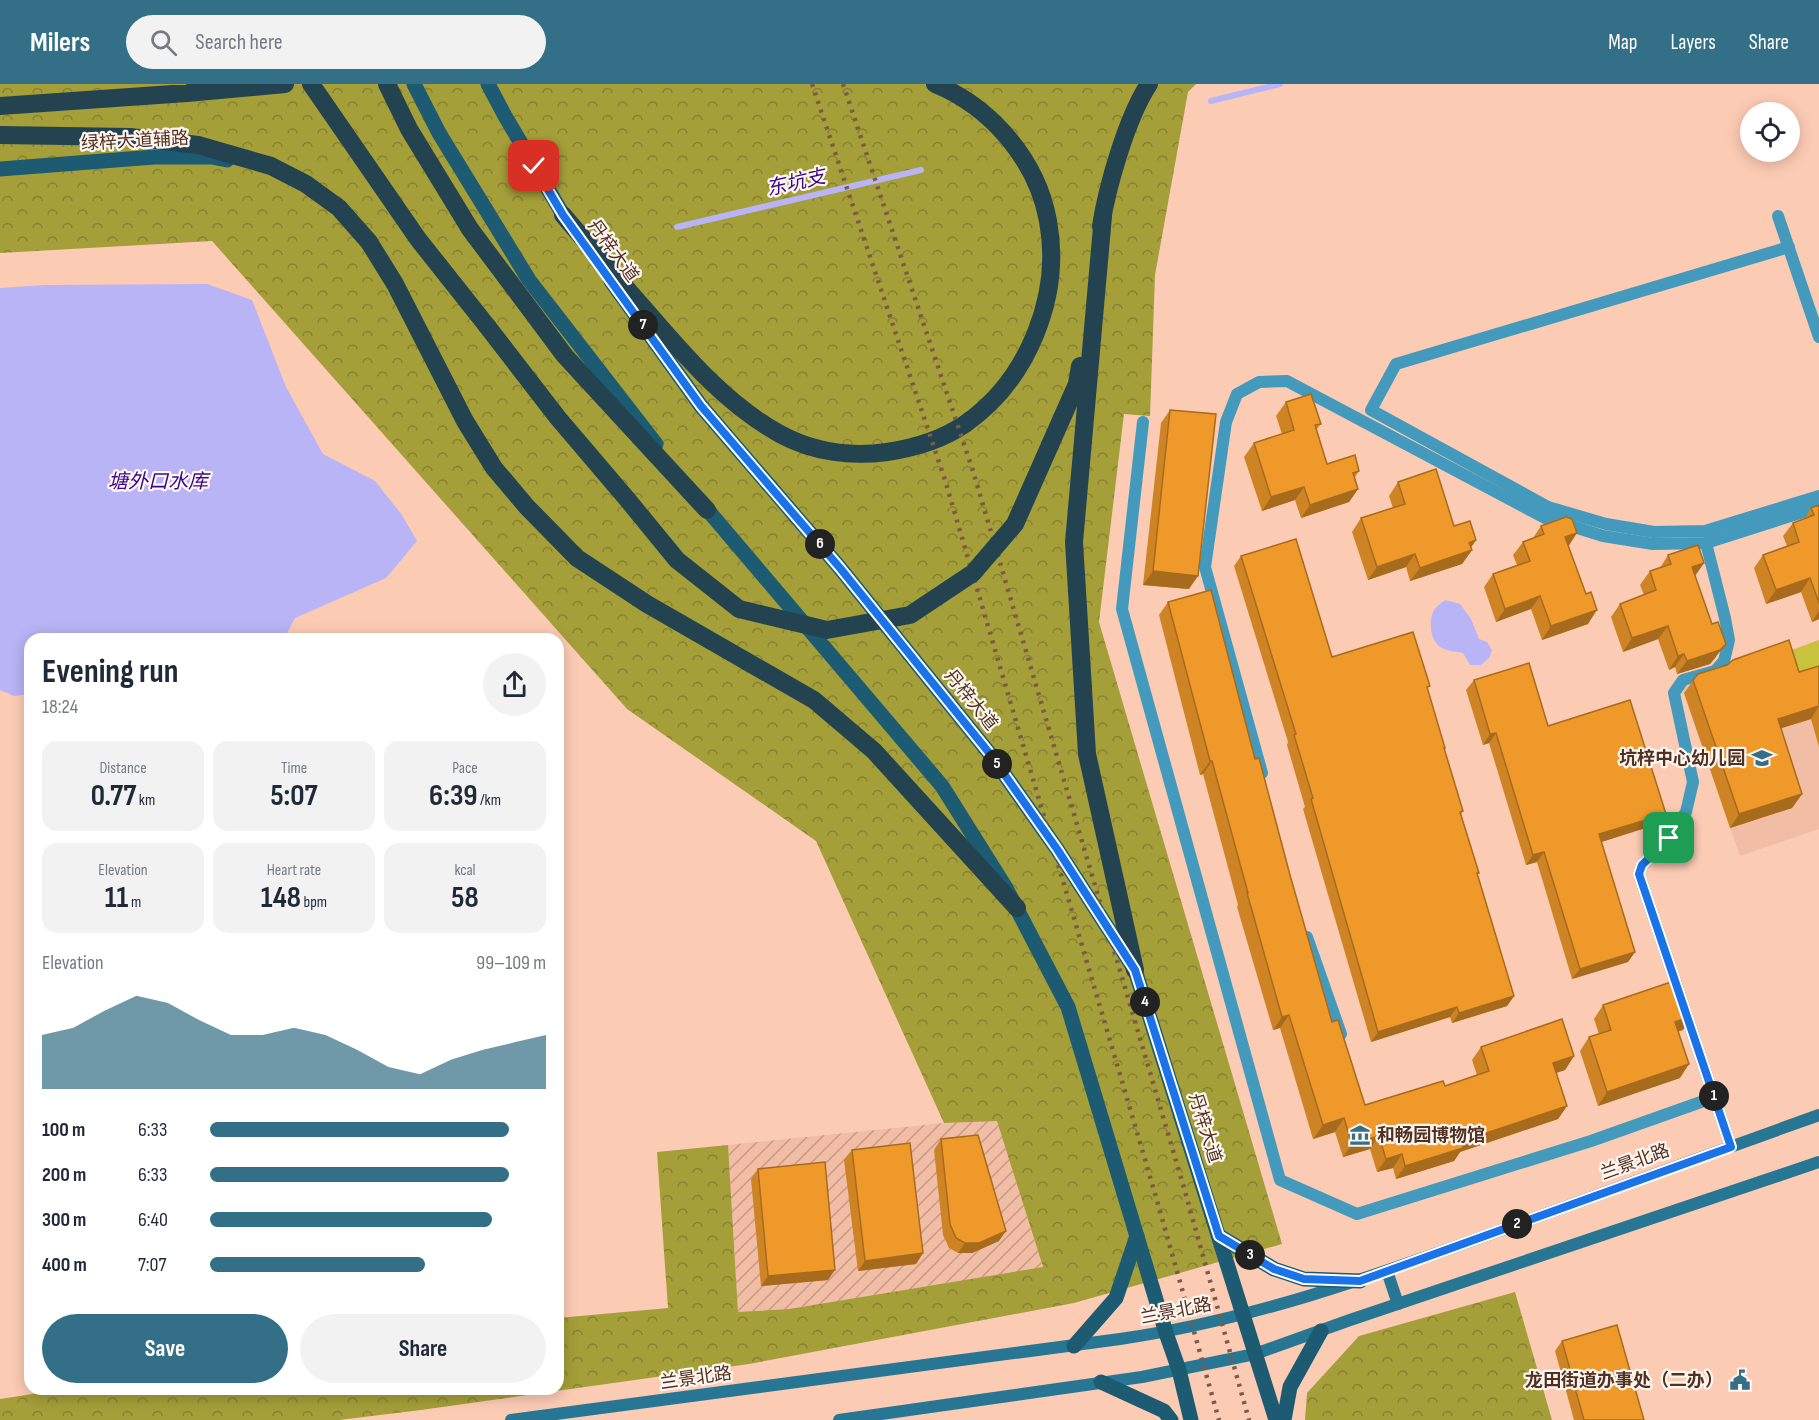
<!DOCTYPE html>
<html lang="en">
<head>
<meta charset="utf-8">
<style>
  body { margin:0; font-family:"Sofia Sans Condensed","Noto Sans SC",sans-serif; background:#f2f2f3; color:#1f2937; height:100vh; display:flex; flex-direction:column; font-size:22px; white-space:nowrap }
  * { box-sizing:border-box; margin:0 }
  p { font-size:20px; color:#747a83 }
  .icon { flex:none; width:33px; height:33px; fill:none; stroke:currentColor; stroke-width:2; stroke-linecap:round; stroke-linejoin:round }
  .map { position:relative; flex:1; overflow:hidden }
  .sheet { position:absolute; left:24px; top:549px; width:540px; height:762px; display:flex; flex-direction:column; background:#fff; border-radius:18px; box-shadow:0 3px 15px #0003 }
  .sheet>* { flex:none }
  .buttons { position:absolute; left:1740px; top:18px; display:grid; gap:12px }
  .buttons a { display:grid; place-items:center; width:60px; height:60px; border-radius:50%; background:#fff; box-shadow:0 3px 15px #0003; font-size:30px }
  .pin { position:absolute; display:grid; place-items:center; width:51px; height:51px; color:#fff; margin:-26px; border-radius:12px; box-shadow:0 3px 9px #0006 }
  .km { position:absolute; width:30px; height:30px; margin:-15px; border-radius:50%; background:#222; color:#fff; font-size:16px; line-height:30px; text-align:center }
  .round { display:grid; place-items:center; flex:none; width:63px; height:63px; border-radius:32px; background:#f2f2f3 }
  .head { display:flex; align-items:center; justify-content:space-between; height:102px; padding:0 18px }
  h1 { font-size:33px; font-weight:700; line-height:45px }
  .metrics { display:grid; grid-template-columns:repeat(3,1fr); gap:9px; height:102px; padding:6px 18px }
  .metrics div { display:grid; align-content:center; border-radius:15px; background:#f2f2f3; text-align:center }
  .metrics b { font-size:30px; font-weight:700 }
  .metrics small { font-size:16px; font-weight:400 }
  .metrics p { font-size:16px }
  .chart { height:168px; padding:12px 18px }
  .chart p { display:flex; justify-content:space-between }
  .chart svg { width:100%; height:108px; margin-top:6px; fill:#336f86; opacity:.7 }
  .button { display:flex; gap:12px; margin-top:auto; padding:12px 18px }
  .button a { flex:1; height:69px; border-radius:36px; background:#336f86; color:#fff; font-size:24px; font-weight:700; line-height:69px; text-align:center }
  .button a+a { background:#f2f2f3; color:#1f2937 }
  ul { padding:0 18px; list-style:none; font-size:20px }
  li { display:grid; grid-template-columns:96px 72px 1fr; align-items:center; height:45px }
  li i { height:15px; border-radius:8px; background:#336f86 }
  header { display:flex; align-items:center; gap:36px; box-sizing:border-box; height:84px; padding:0 30px; background:#336f86; color:#fff }
  header strong { font-size:28px }
  nav { display:flex; gap:33px; margin-inline-start:auto; font-size:21px }
  .search { width:420px; height:54px; background:#f2f2f3; display:flex; align-items:center; gap:15px; box-sizing:border-box; padding:0 21px; border-radius:33px; color:#747a83; font-size:22px }
  .map>svg:first-child { display:block }
</style>
</head>
<body>
<header>
<strong>Milers</strong>
<div class="search"><svg class="icon" aria-label="search" viewBox="0 0 24 24"><circle cx="10" cy="10" r="6"/><path d="M15 15l6 6"/></svg>Search here</div>
<nav><a>Map</a><a>Layers</a><a>Share</a></nav>
</header>
<div class="map">
<svg width="1819" height="1336" viewBox="0 0 1819 1336">
  <defs>
    <pattern id="industrial-furrows" width="10" height="10" patternUnits="userSpaceOnUse" patternTransform="scale(1.5)"><rect width="10" height="10" fill="#f1bda4"/><path d="M-1 1l2-2M0 10L10 0M9 11l2-2" fill="none" stroke="#c69a85"/></pattern>
    <pattern id="forest-crowns" width="20" height="18" patternUnits="userSpaceOnUse" patternTransform="scale(1.5)"><rect width="20" height="18" fill="#a49f39"/><path d="M2 6a3 3 0 1 1 6 0M12 15a3 3 0 1 1 6 0" fill="none" stroke="#888230"/></pattern>
  </defs>
  <rect width="100%" height="100%" fill="#fccbb4"/>
  <polygon fill="#f1bda4" points="1819,556 1819,745 1740,772 1682,604"/>
  <polygon fill="url(#industrial-furrows)" points="997,1036 1043,1184 789,1225 738,1228 728,1061 944,1039"/>
  <g fill="url(#forest-crowns)">
    <polygon points="0,0 1196,0 1188,8 1155,191 1150,332 1124,330 1099,538 1282,1160 1074,1219 749,1280 421,1326 339,1336 0,1336 0,1315 65,1305 558,1305 558,1234 668,1224 657,1068 728,1061 738,1228 789,1225 1043,1183 997,1037 944,1039 816,757 627,625 212,157 0,169"/>
    <polygon points="1515,1208 1552,1336 1305,1336 1307,1309 1359,1252"/>
  </g>
  <polygon fill="#c8c23c" points="1819,556 1819,585 1794,594 1785,569"/>
  <g fill="#b8b4f6">
    <polygon points="207,200 252,216 286,303 323,370 375,397 402,431 417,457 386,494 295,534 284,555 30,555 30,610 14,612 0,606 0,204 45,201"/>
    <path d="M1445,516L1460,520L1471,535L1479,555L1487,558L1492,566L1489,574L1481,581H1470L1463,569C1457,568 1449,567 1444,565C1430,560 1428,537 1434,526C1436,522 1442,519 1445,516Z"/>
  </g>
  <g fill="none" stroke-linecap="round" stroke-linejoin="round">
    <g stroke="#b8b4f6" stroke-width="6">
      <polyline points="1211,17 1280,0"/>
      <polyline points="677,143 921,86"/>
    </g>
    <g stroke="#449abc" stroke-width="12">
      <polyline points="1778,132 1819,253"/>
      <polyline points="1789,163 1396,280 1371,326 1548,423 1606,440 1654,448 1705,447 1819,412"/>
      <polyline points="1143,338 1122,525 1280,1096 1357,1130 1591,1057 1715,1013"/>
      <polyline points="1706,459 1725,534 1729,556 1724,577 1715,587 1683,596 1674,609 1693,698 1686,728 1669,754 1642,781 1639,790 1731,1063"/>
      <polyline points="1262,689 1205,483 1226,338 1237,310 1259,298 1287,297 1545,434 1603,452 1653,460 1706,459 1819,423"/>
      <polyline points="1307,853 1341,950"/>
    </g>
    <g stroke="#277693" stroke-width="12">
      <polyline points="1387,1187 1398,1220"/>
      <path d="M511,1336L1120,1255C1252,1236 1374,1192 1499,1147C1606,1108 1712,1069 1819,1031"/>
      <polyline points="839,1336 1142,1293 1255,1270 1350,1236 1819,1078"/>
    </g>
    <g stroke="#1c5b72" stroke-width="15">
      <polyline points="414,0 439,49 529,196 656,360"/>
      <polyline points="488,0 505,32 568,139"/>
      <polyline points="0,85 154,73 211,73 227,76"/>
      <polyline points="611,197 701,322 840,484 990,670 1057,765 1135,886 1276,1336"/>
      <polyline points="700,417 942,702 1006,804 1068,923 1166,1249 1179,1286 1191,1336"/>
      <polyline points="1219,1152 1274,1185 1304,1195 1360,1197"/>
      <polyline points="1074,1262 1116,1214 1137,1152"/>
      <polyline points="1101,1298 1164,1327 1171,1336"/>
      <polyline points="1284,1336 1290,1303 1321,1247"/>
    </g>
    <g stroke="#244350" stroke-width="18">
      <polyline points="311,0 418,155 487,242"/>
      <polyline points="387,0 409,45 470,145 565,272 707,426"/>
      <polyline points="0,22 187,9 285,0"/>
      <polyline points="0,51 130,53 198,61 271,82 306,100 339,124 369,158 395,200 465,337 494,384 527,423 577,474 647,520 814,616 874,667 1017,824"/>
      <path d="M563,131C591,164 619,196 648,229C687,274 727,321 780,350C813,368 851,373 887,368C914,364 943,355 965,340C1028,296 1062,212 1048,137C1037,76 991,23 935,0"/>
      <polyline points="1103,132 1074,458 1087,670 1135,886"/>
      <path d="M1101,142C1107,103 1127,33 1149,0"/>
      <polyline points="1050,361 1077,300 1080,282"/>
    </g>
    <g stroke="#7d5947" stroke-width="4.5" stroke-dasharray="3 6" stroke-linecap="butt">
      <polyline points="812,0 945,396 1156,1113 1219,1336"/>
      <polyline points="843,0 973,387 1184,1104 1249,1336"/>
    </g>
    <polyline stroke="#244350" stroke-width="18" points="487,242 558,334 627,415 677,476 739,525 827,546 910,531 973,489 1015,440 1050,361"/>
  </g>
  <g fill="#ce8424">
    <polygon points="1286,318 1321,340 1316,346 1327,380 1359,387 1355,393 1358,405 1349,418 1301,434 1295,416 1262,427 1244,373 1254,359 1282,350 1276,332"/>
    <polygon points="1170,326 1189,505 1143,501 1161,339"/>
    <polygon points="1398,398 1454,442 1476,456 1471,464 1472,466 1462,480 1410,497 1406,483 1368,496 1352,448 1361,434 1393,424 1389,412"/>
    <polygon points="1819,421 1819,535 1812,538 1801,508 1766,520 1754,484 1763,471 1787,462 1783,452 1793,439 1804,435 1811,424"/>
    <polygon points="1541,442 1568,462 1588,540 1542,556 1531,525 1496,538 1484,503 1493,490 1517,481 1513,471 1523,458 1533,454"/>
    <polygon points="1668,471 1704,479 1695,491 1716,573 1710,580 1677,590 1675,583 1669,586 1658,555 1623,568 1611,533 1620,520 1644,511 1640,501 1650,487 1660,484"/>
    <polygon points="1241,472 1332,573 1428,606 1444,666 1463,727 1461,730 1479,789 1477,791 1514,912 1507,922 1452,939 1450,933 1371,958 1303,725 1305,723 1287,661 1288,658 1234,482"/>
    <polygon points="1168,518 1255,675 1332,938 1365,1021 1445,1002 1477,991 1472,976 1481,963 1574,972 1565,986 1556,989 1567,1022 1558,1035 1460,1068 1454,1077 1396,1095 1393,1084 1377,1088 1370,1065 1343,1073 1335,1048 1313,1055 1280,944 1273,946 1237,823 1238,821 1203,690 1200,691 1159,531"/>
    <polygon points="1819,582 1819,663 1811,635 1781,644 1802,710 1792,724 1730,744 1684,609 1698,590 1799,588"/>
    <polygon points="1474,596 1548,642 1658,740 1601,758 1635,868 1628,878 1572,895 1537,778 1526,781 1489,659 1483,661 1466,606"/>
    <polygon points="1603,921 1683,946 1678,947 1680,994 1598,1022 1580,967 1589,953 1599,950 1594,935"/>
    <polygon points="941,1055 999,1157 972,1169 958,1169 949,1164 943,1151 934,1066"/>
    <polygon points="852,1066 923,1169 916,1180 858,1187 844,1076"/>
    <polygon points="758,1085 828,1196 761,1202 751,1095"/>
    <polygon points="1562,1257 1644,1336 1574,1336 1555,1267"/>
  </g>
  <g fill="#a76b1d">
    <polygon points="1304,403 1295,416 1262,427 1271,413"/>
    <polygon points="1358,405 1349,418 1301,434 1310,421"/>
    <polygon points="1577,449 1568,463 1565,453"/>
    <polygon points="1476,456 1468,467 1472,466 1462,480 1410,497 1420,484 1469,459"/>
    <polygon points="1415,470 1406,483 1368,496 1377,483"/>
    <polygon points="1704,479 1695,492 1692,483"/>
    <polygon points="1153,487 1198,492 1189,505 1143,501"/>
    <polygon points="1810,494 1801,508 1766,520 1776,506"/>
    <polygon points="1540,512 1531,525 1496,538 1505,525"/>
    <polygon points="1597,526 1588,540 1542,556 1551,542"/>
    <polygon points="1819,527 1819,535 1812,538"/>
    <polygon points="1668,542 1658,555 1623,568 1632,554"/>
    <polygon points="1726,560 1710,580 1677,590 1687,577"/>
    <polygon points="1684,570 1675,583 1669,586 1678,572"/>
    <polygon points="1819,622 1811,635 1769,648 1778,635"/>
    <polygon points="1496,649 1489,659 1483,661 1490,650"/>
    <polygon points="1210,677 1212,677 1203,690 1200,691"/>
    <polygon points="1802,710 1792,724 1730,744 1739,730"/>
    <polygon points="1666,730 1658,740 1592,761 1599,750"/>
    <polygon points="1544,768 1537,778 1526,781 1533,771"/>
    <polygon points="1635,868 1628,878 1572,895 1580,885"/>
    <polygon points="1514,912 1507,922 1452,939 1459,929"/>
    <polygon points="1457,923 1450,933 1371,958 1378,948"/>
    <polygon points="1289,931 1280,944 1273,946 1282,933"/>
    <polygon points="1692,932 1683,946 1665,952 1675,938"/>
    <polygon points="1574,972 1565,986 1544,993 1553,979"/>
    <polygon points="1689,980 1680,994 1598,1022 1607,1008"/>
    <polygon points="1567,1022 1558,1035 1460,1068 1454,1077 1396,1095 1405,1082 1462,1057"/>
    <polygon points="1344,1034 1335,1048 1313,1055 1323,1041"/>
    <polygon points="1379,1052 1370,1065 1343,1073 1352,1060"/>
    <polygon points="1402,1070 1393,1084 1377,1088 1386,1075"/>
    <polygon points="1006,1147 999,1157 972,1169 958,1169 965,1159"/>
    <polygon points="923,1169 916,1180 858,1187 865,1177"/>
    <polygon points="835,1186 828,1196 761,1202 768,1192"/>
  </g>
  <g fill="#ef992a" stroke="#a76b1d" stroke-width="1.5">
    <polygon points="1311,310 1321,340 1315,341 1327,380 1355,371 1359,387 1353,389 1358,405 1310,421 1304,403 1271,413 1254,359 1294,346 1286,318"/>
    <polygon points="1170,326 1216,330 1198,492 1153,487"/>
    <polygon points="1436,385 1454,442 1470,437 1476,456 1469,459 1472,466 1420,484 1415,470 1377,483 1361,434 1405,420 1398,398"/>
    <polygon points="1819,421 1819,519 1810,494 1776,506 1763,471 1799,458 1793,439 1814,431 1811,424"/>
    <polygon points="1566,433 1572,435 1577,449 1565,453 1586,510 1591,508 1597,526 1551,542 1540,512 1505,525 1493,490 1530,477 1523,458 1544,450 1541,442"/>
    <polygon points="1296,455 1332,573 1413,548 1430,602 1427,603 1445,664 1444,664 1463,727 1460,728 1479,789 1477,789 1514,912 1459,929 1457,923 1378,948 1311,715 1313,714 1294,651 1296,650 1241,472"/>
    <polygon points="1698,461 1704,479 1692,483 1712,540 1718,538 1726,560 1720,566 1687,577 1684,570 1678,572 1668,542 1632,554 1620,520 1656,506 1650,487 1671,480 1668,471"/>
    <polygon points="1211,506 1255,675 1259,674 1290,791 1332,938 1338,936 1365,1021 1443,997 1445,1002 1489,987 1481,963 1562,935 1574,972 1553,979 1567,1022 1462,1057 1463,1064 1405,1082 1402,1070 1386,1075 1379,1052 1352,1060 1344,1034 1323,1041 1289,931 1282,933 1247,809 1248,809 1212,677 1210,677 1168,518"/>
    <polygon points="1789,556 1799,588 1819,582 1819,622 1778,635 1802,710 1739,730 1693,596 1698,590 1727,581 1733,576"/>
    <polygon points="1529,579 1548,642 1630,616 1666,730 1599,750 1635,868 1580,885 1544,768 1533,771 1496,649 1490,650 1474,596"/>
    <polygon points="1680,895 1692,932 1675,938 1689,980 1607,1008 1589,953 1611,946 1603,921"/>
    <polygon points="978,1051 1006,1147 979,1159 965,1159 956,1154 950,1140 941,1055"/>
    <polygon points="910,1059 923,1169 865,1177 852,1066"/>
    <polygon points="825,1078 835,1186 768,1192 758,1085"/>
    <polygon points="1617,1241 1644,1336 1584,1336 1562,1257"/>
  </g>
  <g fill="none" stroke-linecap="round" stroke-linejoin="round">
    <g stroke="#fff" stroke-width="12">
      <polyline id="route" points="534,82 563,131 701,322 840,484 990,670 1057,765 1135,886 1219,1152 1274,1185 1304,1195 1360,1197 1731,1063 1639,790 1642,781 1669,754"/>
    </g>
    <use href="#route" stroke="#1a73e8" stroke-width="8"/>
  </g>
  <defs>
    <g id="school-bare" transform="scale(1.62)"><path d="M0-5L7-2L0 1L-7-2ZM-4 1L0 2.5L4 1V4Q0 6-4 4Z" fill="#336f86" stroke="#fff6f2" stroke-width="2.5" paint-order="stroke"/></g>
    <g id="museum-bare" transform="scale(1.62)"><path d="M0-6L6-3V-2H-6V-3ZM-5-1h2V3h-2ZM-1-1h2V3h-2ZM3-1h2V3H3ZM-6 4H6V6H-6Z" fill="#336f86" stroke="#fff6f2" stroke-width="2.5" paint-order="stroke"/></g>
    <g id="civic-bare" transform="scale(1.62)"><path d="M-.6-6.5H3V-4.5H.6V-3L4-1V1h2V6H-6V1h2V-1L-.6-3ZM-1.2 2.5V6h2.4V2.5Z" fill="#336f86" stroke="#fff6f2" stroke-width="2.5" paint-order="stroke"/></g>
  </defs>
  <g fill-rule="evenodd">
    <use href="#school-bare" x="1762" y="674"/>
    <use href="#museum-bare" x="1360" y="1051"/>
    <use href="#civic-bare" x="1740" y="1296"/>
  </g>
  <g text-anchor="middle" dominant-baseline="central" stroke-width="4.5" stroke-linejoin="round" paint-order="stroke">
    <g font-size="18" fill="#513121" stroke="#fff6f2">
      <text transform="translate(135 57) rotate(-3)">绿梓大道辅路</text>
      <text transform="translate(613 167) rotate(54)">丹梓大道</text>
      <text transform="translate(971 616) rotate(51)">丹梓大道</text>
      <text transform="translate(1205 1044) rotate(73)">丹梓大道</text>
      <text transform="translate(1635 1078) rotate(-20)">兰景北路</text>
      <text transform="translate(1176 1227) rotate(-11)">兰景北路</text>
      <text transform="translate(696 1294) rotate(-8)">兰景北路</text>
    </g>
    <g font-size="18" font-weight="bold" fill="#513121" stroke="#fff6f2" text-anchor="end">
      <text x="1745" y="674">坑梓中心幼儿园</text>
      <text x="1377" y="1051" text-anchor="start">和畅园博物馆</text>
      <text x="1723" y="1296">龙田街道办事处（二办）</text>
    </g>
    <g font-size="20" font-style="italic" fill="#38088c" stroke="#fff6f2">
      <text transform="translate(796 99) rotate(-13)">东坑支</text>
      <text x="158" y="398">塘外口水库</text>
    </g>
  </g>
</svg>
<div class="buttons">
<a><svg class="icon" aria-label="locate" viewBox="0 0 24 24"><circle cx="12" cy="12" r="6"/><path d="M12 2v4M12 18v4M2 12h4M18 12h4"/></svg></a>
</div>
<div class="pin" style="left:1669px;top:754px;background:#1e9e55"><svg class="icon" aria-label="arrive" viewBox="0 0 24 24"><path d="M6 21V4h12l-3 4 3 4H6"/></svg></div>
<div class="pin" style="left:534px;top:82px;background:#d93025"><svg class="icon" aria-label="check" viewBox="0 0 24 24"><path d="M5 12l5 5 9-10"/></svg></div>
<b class="km" style="left:1714px;top:1012px">1</b>
<b class="km" style="left:1517px;top:1140px">2</b>
<b class="km" style="left:1250px;top:1171px">3</b>
<b class="km" style="left:1145px;top:918px">4</b>
<b class="km" style="left:997px;top:680px">5</b>
<b class="km" style="left:820px;top:460px">6</b>
<b class="km" style="left:643px;top:241px">7</b>
<section class="sheet">
<div class="head"><div><h1>Evening run</h1><p>18:24</p></div><a class="round"><svg class="icon" aria-label="share" viewBox="0 0 24 24"><path d="M12 15V3M7 8l5-5 5 5M5 13v7h14v-7"/></svg></a></div>
<div class="metrics">
<div><p>Distance</p><b>0.77<small> km</small></b></div>
<div><p>Time</p><b>5:07</b></div>
<div><p>Pace</p><b>6:39<small> /km</small></b></div>
</div>
<div class="metrics">
<div><p>Elevation</p><b>11<small> m</small></b></div>
<div><p>Heart rate</p><b>148<small> bpm</small></b></div>
<div><p>kcal</p><b>58</b></div>
</div>
<div class="chart"><p><span>Elevation</span>99–109 m</p>
<svg viewBox="0 0 160 44" preserveAspectRatio="none"><path d="M0 44V22L10 19L20 12L30 6L40 9L50 16L60 22L70 22L80 19L90 22L100 28L110 35L120 38L130 32L140 28L150 25L160 22V44z"/></svg>
</div>
<ul>
<li><b>100 m</b>6:33<i style="width:89%"></i></li>
<li><b>200 m</b>6:33<i style="width:89%"></i></li>
<li><b>300 m</b>6:40<i style="width:84%"></i></li>
<li><b>400 m</b>7:07<i style="width:64%"></i></li>
</ul>
<div class="button"><a>Save</a><a>Share</a></div>
</section>
</div>
</body>
</html>
